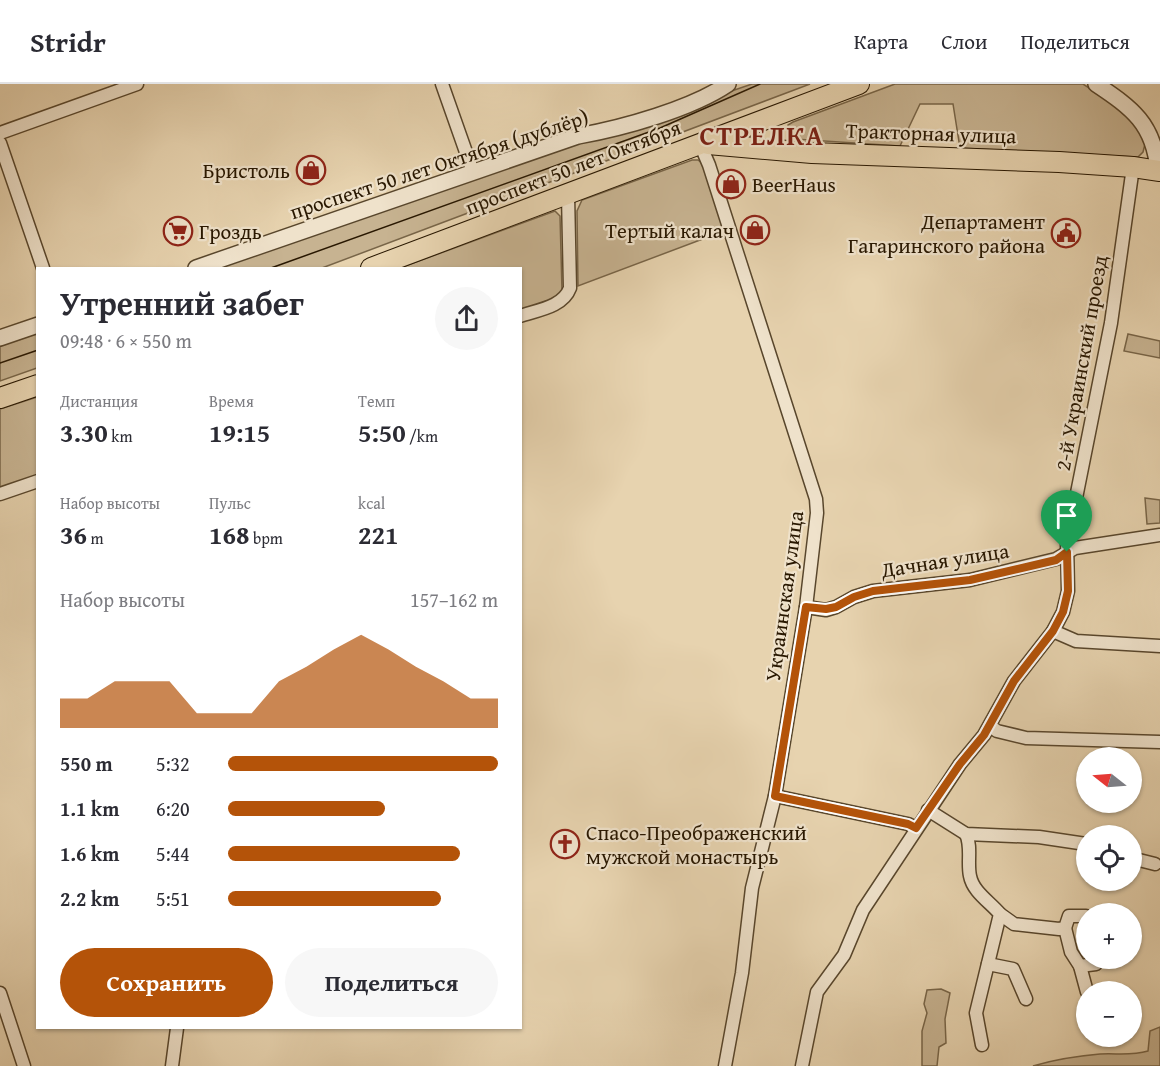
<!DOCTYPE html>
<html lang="ru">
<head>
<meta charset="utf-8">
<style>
  body { margin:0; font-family:"Gentium Book Plus",serif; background:#f7f7f7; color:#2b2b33; height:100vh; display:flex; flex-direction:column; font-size:22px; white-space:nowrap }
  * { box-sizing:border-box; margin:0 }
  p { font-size:20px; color:#7c7c81 }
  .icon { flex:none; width:33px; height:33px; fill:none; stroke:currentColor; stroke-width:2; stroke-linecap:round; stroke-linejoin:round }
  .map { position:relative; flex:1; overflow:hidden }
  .panel { position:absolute; left:36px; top:183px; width:486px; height:762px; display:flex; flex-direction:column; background:#fff; border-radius:0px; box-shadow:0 2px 4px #0004 }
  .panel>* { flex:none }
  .needle { width:39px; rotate:287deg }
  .tools { position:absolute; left:1076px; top:663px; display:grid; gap:12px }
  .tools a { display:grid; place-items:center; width:66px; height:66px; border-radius:50%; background:#fff; box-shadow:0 2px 4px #0004; font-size:30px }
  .pin { position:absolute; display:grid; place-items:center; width:51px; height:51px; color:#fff; margin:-62px -26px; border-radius:50% 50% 50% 0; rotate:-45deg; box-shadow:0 0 6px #0007 }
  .pin .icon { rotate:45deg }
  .round { display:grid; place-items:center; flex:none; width:63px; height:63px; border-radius:32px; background:#f7f7f7 }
  .summary { display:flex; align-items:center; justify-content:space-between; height:102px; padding:0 24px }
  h1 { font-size:33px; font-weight:700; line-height:45px }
  .metrics { display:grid; grid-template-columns:repeat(3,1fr); gap:9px; height:102px; padding:6px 24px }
  .metrics div { display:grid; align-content:center }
  .metrics b { font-size:26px; font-weight:700 }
  .metrics small { font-size:16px; font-weight:400 }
  .metrics p { font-size:16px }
  .chart { height:168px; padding:12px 24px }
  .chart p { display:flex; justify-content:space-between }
  .chart svg { width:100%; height:108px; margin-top:6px; fill:#b45309; opacity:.7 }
  .action { display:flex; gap:12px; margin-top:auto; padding:12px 24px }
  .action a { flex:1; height:69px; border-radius:36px; background:#b45309; color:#fff; font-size:24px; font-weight:700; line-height:69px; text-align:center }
  .action a+a { background:#f7f7f7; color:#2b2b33 }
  ul { padding:0 24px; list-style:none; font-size:20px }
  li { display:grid; grid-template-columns:96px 72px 1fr; align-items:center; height:45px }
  li i { height:15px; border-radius:8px; background:#b45309 }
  header { display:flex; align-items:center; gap:36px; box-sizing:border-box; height:84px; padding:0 30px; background:#fff; border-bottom:2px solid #e1e1e2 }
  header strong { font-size:28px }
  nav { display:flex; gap:33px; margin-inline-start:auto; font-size:21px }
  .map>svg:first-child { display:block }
</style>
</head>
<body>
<header>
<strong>Stridr</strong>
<nav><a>Карта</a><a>Слои</a><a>Поделиться</a></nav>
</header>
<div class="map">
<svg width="1160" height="982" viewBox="0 0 1160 982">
  <rect width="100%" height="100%" fill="#e7d3af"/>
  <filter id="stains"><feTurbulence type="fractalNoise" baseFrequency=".00333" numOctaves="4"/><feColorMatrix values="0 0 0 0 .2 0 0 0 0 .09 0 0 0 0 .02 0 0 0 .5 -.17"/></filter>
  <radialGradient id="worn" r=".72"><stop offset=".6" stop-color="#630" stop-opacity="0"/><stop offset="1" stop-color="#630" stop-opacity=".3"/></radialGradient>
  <g fill="#c7b391" stroke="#786548" stroke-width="1.5">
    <polygon points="752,0 810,0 322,184 212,184"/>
    <polygon points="895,0 1083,0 1117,22 1143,50 1145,60 1143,68 1138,73 960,64 953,20 920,20 900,62 794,55 788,50 788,41 793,38"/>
    <polygon points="692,76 698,76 703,80 724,147 578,202 577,127 582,116"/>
    <polygon points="555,127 560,132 562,207 558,213 521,226 520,184 400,184"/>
    <polygon points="37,247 37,284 0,297 0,260"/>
    <polygon points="1128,250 1160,257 1160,274 1124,267"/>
    <polygon points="37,313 37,391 0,404 0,325"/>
    <polygon points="1145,414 1160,416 1160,439 1147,440"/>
    <polygon points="941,905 950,909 945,935 946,959 939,963 937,982 922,982 922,947 927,929 924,920 927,906"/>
    <path d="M1160,943V982H1033C1056,975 1077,972 1100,970C1117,969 1131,972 1148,967L1150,947Z"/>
  </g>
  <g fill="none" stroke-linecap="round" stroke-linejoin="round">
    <g stroke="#58462c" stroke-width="15">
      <g id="minor">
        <polyline points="442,0 473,88"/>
        <polyline points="0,49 137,0"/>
        <polyline points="0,59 43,184"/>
        <polyline points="700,60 709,81 816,415 817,429 806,523 775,712 752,804 742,889 725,982"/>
        <path d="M520,232C538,226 563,223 570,204L568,111"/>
        <polyline points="0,410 38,397"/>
        <polyline points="806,523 826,526 836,523 854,513 873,507 970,496 1056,475 1075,464 1160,451"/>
        <polyline points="1053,547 1076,557 1160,562"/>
        <polyline points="990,642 997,647 1026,654 1160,658"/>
        <polyline points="775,712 908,740 916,744"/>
        <polyline points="928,726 966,750 1039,753 1086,760"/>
        <path d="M966,750C972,763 967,778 970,792C973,808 990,818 1000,830L976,929L982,961"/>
        <polyline points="1131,774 1155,780"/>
        <polyline points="1000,830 1014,840 1059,845 1065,844 1069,832 1086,832"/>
        <polyline points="1065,844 1071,868 1080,882 1087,908"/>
        <polyline points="988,880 1013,885 1026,915"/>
        <polyline points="1080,882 1096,880"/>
        <polyline points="0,909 24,982"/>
        <polyline points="172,982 177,944"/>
        <polyline points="802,982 817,908 844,871 863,826 960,680 984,651 1014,597 1053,547 1063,528 1068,507 1067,459 1111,239 1133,83"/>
      </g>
    </g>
    <g stroke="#58462c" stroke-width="18">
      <g id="tertiary">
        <path d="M1096,0C1132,24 1154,40 1158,86"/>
        <path d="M196,184L578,52C623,44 691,25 728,0"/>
        <polyline points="0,254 38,241"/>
      </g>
    </g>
    <g stroke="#281700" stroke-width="22">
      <g id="primary">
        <polyline points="708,60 812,69 1059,78 1133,83 1160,87"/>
        <polyline points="371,184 859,0"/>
        <polyline points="0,314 38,301"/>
      </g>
    </g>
    <use href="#minor" stroke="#efe2cb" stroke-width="12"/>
    <use href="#tertiary" stroke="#efe2cb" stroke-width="15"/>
    <use href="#primary" stroke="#e7d3af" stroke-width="20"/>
    <g stroke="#281700" stroke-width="1.5">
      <polyline points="271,184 660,44 760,0"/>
      <polyline points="0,279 38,266"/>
    </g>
  </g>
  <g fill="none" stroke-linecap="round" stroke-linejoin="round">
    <g stroke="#fff" stroke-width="12">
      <polygon id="route" points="1067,468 1068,507 1063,528 1053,547 1014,597 984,651 960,680 916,744 908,740 775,712 806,523 826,525 836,523 854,513 873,507 970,496 1056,476"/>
    </g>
    <use href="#route" stroke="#b45309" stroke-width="8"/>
  </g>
  <defs>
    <g id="shop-ring" transform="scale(1.5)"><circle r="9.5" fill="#efe2cb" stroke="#8f2418" stroke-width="1.5"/><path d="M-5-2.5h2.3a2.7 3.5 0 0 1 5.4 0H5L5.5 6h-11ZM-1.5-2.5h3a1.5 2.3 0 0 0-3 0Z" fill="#8f2418"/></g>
    <g id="supermarket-ring" transform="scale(1.5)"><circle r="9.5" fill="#efe2cb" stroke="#8f2418" stroke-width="1.5"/><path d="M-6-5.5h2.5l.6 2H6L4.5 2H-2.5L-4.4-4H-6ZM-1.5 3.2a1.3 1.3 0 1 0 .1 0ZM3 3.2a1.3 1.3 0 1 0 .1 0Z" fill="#8f2418"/></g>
    <g id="civic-ring" transform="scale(1.5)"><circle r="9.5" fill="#efe2cb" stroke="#8f2418" stroke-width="1.5"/><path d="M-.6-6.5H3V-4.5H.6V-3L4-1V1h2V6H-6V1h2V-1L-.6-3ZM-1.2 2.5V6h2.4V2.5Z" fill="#8f2418"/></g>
    <g id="church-ring" transform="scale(1.5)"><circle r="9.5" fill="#efe2cb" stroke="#8f2418" stroke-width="1.5"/><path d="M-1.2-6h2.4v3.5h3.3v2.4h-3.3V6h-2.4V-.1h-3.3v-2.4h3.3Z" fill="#8f2418"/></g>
  </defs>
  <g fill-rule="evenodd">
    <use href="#shop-ring" x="311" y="86"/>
    <use href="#shop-ring" x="731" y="100"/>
    <use href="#shop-ring" x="755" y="146"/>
    <use href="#supermarket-ring" x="178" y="147"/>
    <use href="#civic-ring" x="1066" y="149"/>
    <use href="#church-ring" x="565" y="760"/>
  </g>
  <g text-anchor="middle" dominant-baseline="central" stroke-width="4.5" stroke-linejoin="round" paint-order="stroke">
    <g font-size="21" fill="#281700" stroke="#efe2cb">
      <text transform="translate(931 49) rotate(2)">Тракторная улица</text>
      <text transform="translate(439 80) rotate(-18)">проспект 50 лет Октября (дублёр)</text>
      <text transform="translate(573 83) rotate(-21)">проспект 50 лет Октября</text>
      <text transform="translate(1081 279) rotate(-80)">2-й Украинский проезд</text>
      <text transform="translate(945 476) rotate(-9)">Дачная улица</text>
      <text transform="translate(784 512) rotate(-82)">Украинская улица</text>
    </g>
    <g font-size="21" fill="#281700" stroke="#efe2cb" text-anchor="end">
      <text x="290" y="86">Бристоль</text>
      <text x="752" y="100" text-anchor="start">BeerHaus</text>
      <text x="1045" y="137">Департамент<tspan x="1045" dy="24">Гагаринского района</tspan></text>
      <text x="734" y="146">Тертый калач</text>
      <text x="199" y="147" text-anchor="start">Гроздь</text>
      <text x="586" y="748" text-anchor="start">Спасо-Преображенский<tspan x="586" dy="24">мужской монастырь</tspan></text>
    </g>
    <g font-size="27" font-weight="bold" letter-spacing="1.5" fill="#7a1f14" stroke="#efe2cb">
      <text x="762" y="51">СТРЕЛКА</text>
    </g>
  </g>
  <rect width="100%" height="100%" filter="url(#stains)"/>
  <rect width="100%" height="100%" fill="url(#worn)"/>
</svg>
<div class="tools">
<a><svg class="needle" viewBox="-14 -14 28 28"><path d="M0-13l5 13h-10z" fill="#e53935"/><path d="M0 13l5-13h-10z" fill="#7c7c81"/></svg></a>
<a><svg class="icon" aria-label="locate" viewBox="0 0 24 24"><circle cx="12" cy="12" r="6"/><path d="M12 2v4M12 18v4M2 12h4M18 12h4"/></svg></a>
<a>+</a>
<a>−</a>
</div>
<div class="pin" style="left:1067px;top:468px;background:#1e9e55"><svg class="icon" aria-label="arrive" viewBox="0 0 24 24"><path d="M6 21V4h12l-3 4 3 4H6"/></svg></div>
<section class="panel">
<div class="summary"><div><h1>Утренний забег</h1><p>09:48 · 6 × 550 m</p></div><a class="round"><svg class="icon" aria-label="share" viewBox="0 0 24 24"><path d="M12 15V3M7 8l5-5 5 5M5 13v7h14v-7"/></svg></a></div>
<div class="metrics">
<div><p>Дистанция</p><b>3.30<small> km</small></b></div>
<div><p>Время</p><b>19:15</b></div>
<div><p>Темп</p><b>5:50<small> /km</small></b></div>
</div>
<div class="metrics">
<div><p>Набор высоты</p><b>36<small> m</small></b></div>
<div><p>Пульс</p><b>168<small> bpm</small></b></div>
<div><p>kcal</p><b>221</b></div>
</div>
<div class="chart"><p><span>Набор высоты</span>157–162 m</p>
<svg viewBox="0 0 160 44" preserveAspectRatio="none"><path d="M0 44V32L10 32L20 25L30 25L40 25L50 38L60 38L70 38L80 25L90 19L100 12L110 6L120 12L130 19L140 25L150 32L160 32V44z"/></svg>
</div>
<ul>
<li><b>550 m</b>5:32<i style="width:100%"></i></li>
<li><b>1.1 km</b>6:20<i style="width:58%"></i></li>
<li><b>1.6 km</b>5:44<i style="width:86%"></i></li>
<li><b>2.2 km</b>5:51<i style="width:79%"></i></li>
</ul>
<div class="action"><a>Сохранить</a><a>Поделиться</a></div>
</section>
</div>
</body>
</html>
